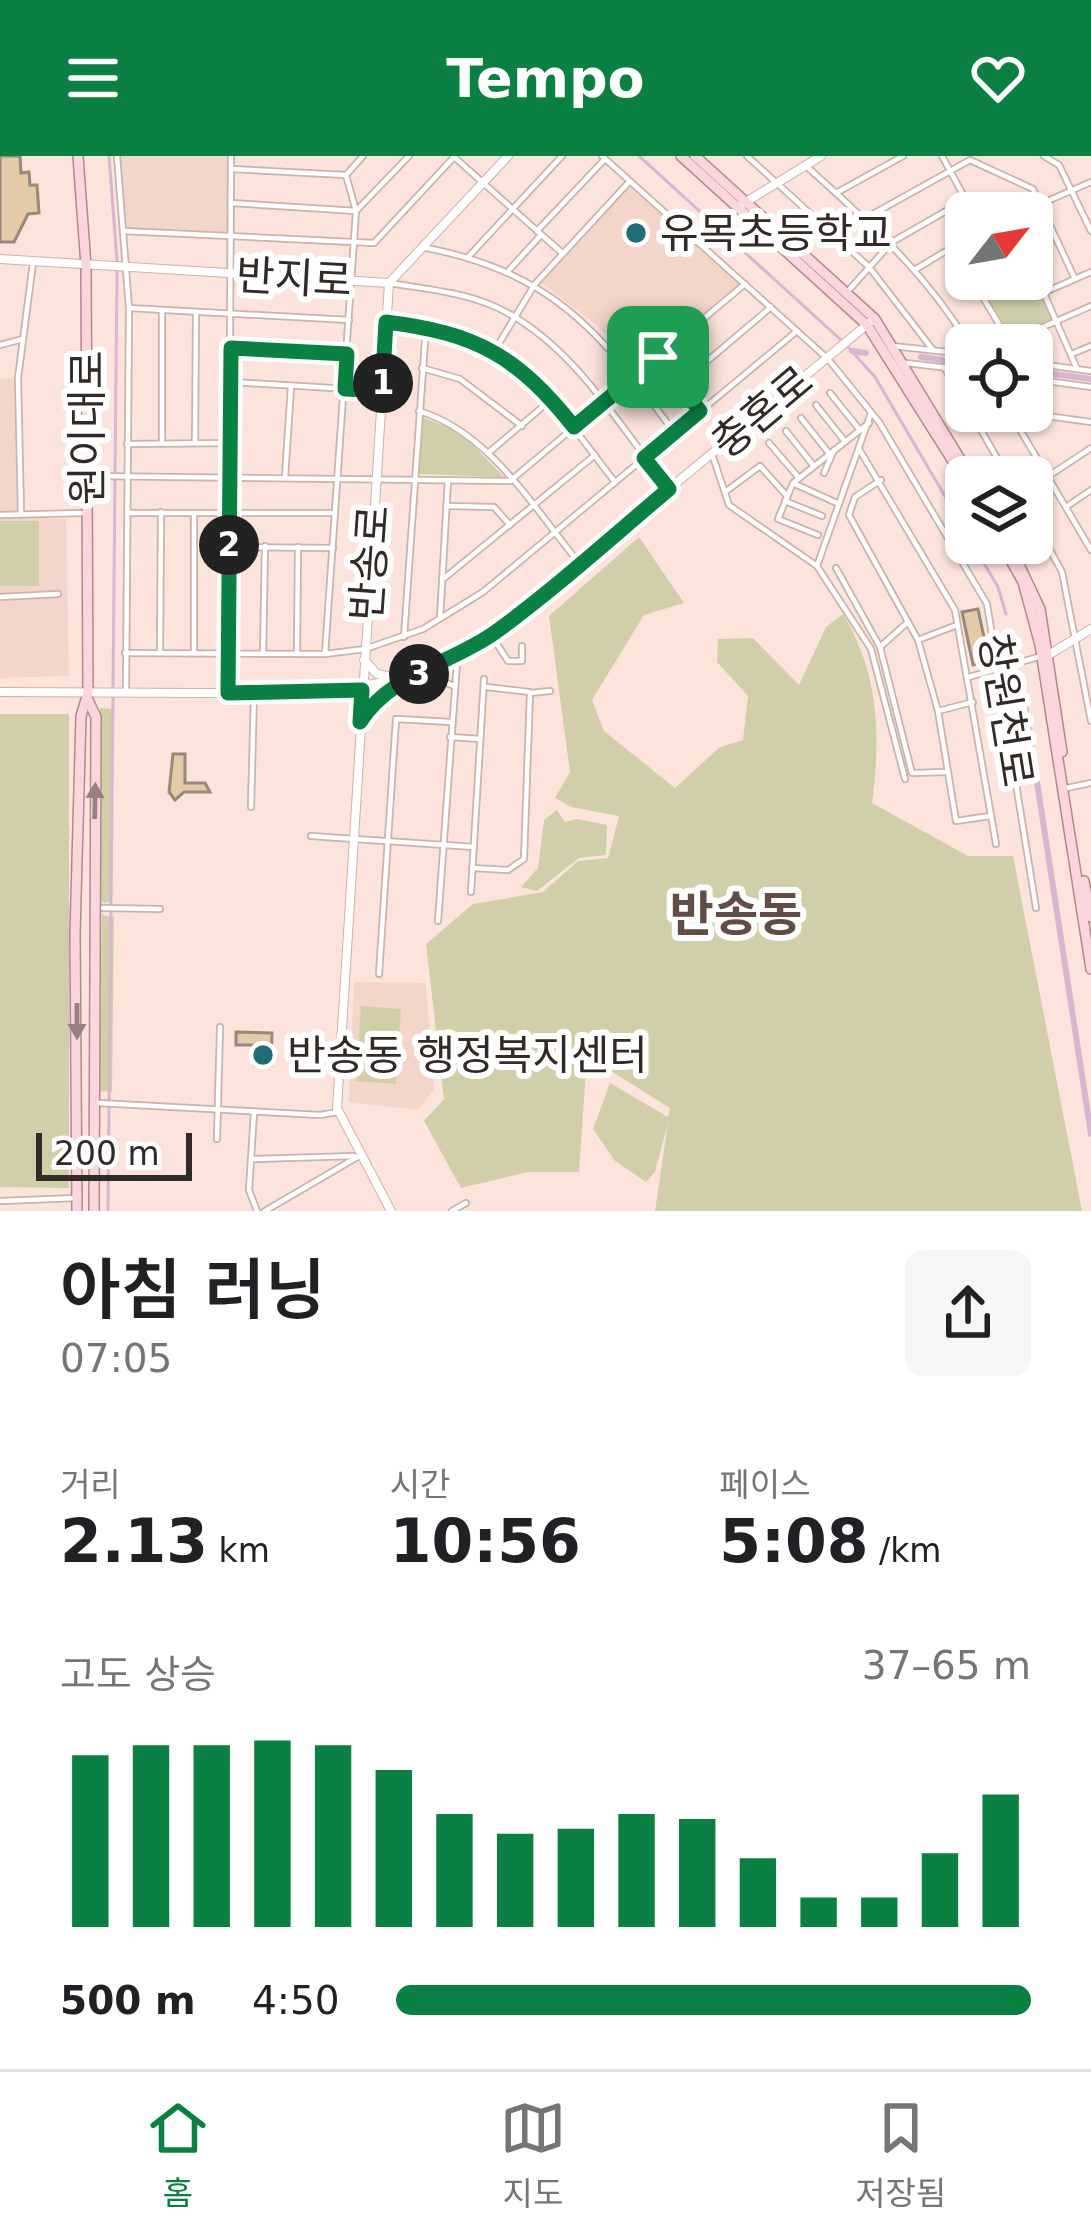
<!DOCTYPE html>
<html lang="ko">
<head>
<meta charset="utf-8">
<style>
  body { margin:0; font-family:"DejaVu Sans","Noto Sans KR",sans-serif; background:#f6f6f6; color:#202124; height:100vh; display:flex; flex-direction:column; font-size:45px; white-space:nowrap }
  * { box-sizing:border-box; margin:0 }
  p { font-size:39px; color:#757577 }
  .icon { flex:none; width:66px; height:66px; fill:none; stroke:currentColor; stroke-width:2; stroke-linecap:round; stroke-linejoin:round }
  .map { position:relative; height:1055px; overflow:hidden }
  .side { display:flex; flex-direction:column; background:#fff; flex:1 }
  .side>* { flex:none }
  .needle { width:78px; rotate:59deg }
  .fabs { position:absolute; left:945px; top:36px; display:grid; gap:24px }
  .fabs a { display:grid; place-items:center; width:108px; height:108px; border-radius:18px; background:#fff; box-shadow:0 3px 9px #0004; font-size:60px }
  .scale { position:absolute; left:36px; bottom:30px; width:156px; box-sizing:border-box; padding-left:12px; border:6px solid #322a26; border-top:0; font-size:33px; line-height:42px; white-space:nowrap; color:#322a26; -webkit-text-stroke:9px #fff; paint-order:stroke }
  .pin { position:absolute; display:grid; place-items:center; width:102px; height:102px; color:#fff; margin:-51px; border-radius:24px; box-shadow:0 6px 18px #0006 }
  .km { position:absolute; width:60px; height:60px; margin:-30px; border-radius:50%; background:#222; color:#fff; font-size:33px; line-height:60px; text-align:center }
  .round { display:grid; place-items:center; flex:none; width:126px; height:126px; border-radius:18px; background:#f6f6f6 }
  .headline { display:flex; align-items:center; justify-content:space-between; height:204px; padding:0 60px }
  h1 { font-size:66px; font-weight:600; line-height:90px }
  .metrics { display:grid; grid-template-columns:repeat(3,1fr); gap:18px; height:204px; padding:12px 60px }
  .metrics div { display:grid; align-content:center }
  .metrics b { font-size:60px; font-weight:600 }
  .metrics small { font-size:33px; font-weight:400 }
  .metrics p { font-size:33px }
  .chart { height:336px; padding:24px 60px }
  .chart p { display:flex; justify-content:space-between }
  .chart svg { width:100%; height:216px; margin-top:12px; stroke:#0b8043; stroke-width:6 }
  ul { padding:0 60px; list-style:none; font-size:39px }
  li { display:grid; grid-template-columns:192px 144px 1fr; align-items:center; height:90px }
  li i { height:30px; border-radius:15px; background:#0b8043 }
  header { display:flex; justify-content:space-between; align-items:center; height:156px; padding:0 60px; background:#0b8043; color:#fff; font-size:54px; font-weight:600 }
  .tabs { display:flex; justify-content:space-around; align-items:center; height:168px; border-top:3px solid #e0e0e0; background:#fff; font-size:33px; color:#757577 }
  .tabs a { display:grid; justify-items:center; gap:6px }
  .tabs .current { color:#0b8043 }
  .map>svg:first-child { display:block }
</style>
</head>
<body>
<header><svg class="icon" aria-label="menu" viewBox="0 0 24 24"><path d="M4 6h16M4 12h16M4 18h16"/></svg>Tempo<svg class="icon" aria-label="heart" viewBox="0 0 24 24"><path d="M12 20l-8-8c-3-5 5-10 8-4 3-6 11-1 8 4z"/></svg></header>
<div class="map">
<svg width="1091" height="1055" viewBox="0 0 1091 1055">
  <rect width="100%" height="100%" fill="#fce4dc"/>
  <g fill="#f3d5c9">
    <polygon points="119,0 229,0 229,79 125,73"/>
    <polygon points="631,28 742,127 635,212 598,170 540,126"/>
    <polygon points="14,222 17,361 66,363 69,520 0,522 0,223"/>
    <polygon points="354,826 426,827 434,933 418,954 349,946"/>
  </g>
  <g fill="#d0cfaa">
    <polygon points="1032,117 1054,164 1012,181 975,123 1032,123"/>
    <polygon points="421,261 459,275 504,321 418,318"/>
    <rect x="0" y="365" width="39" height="65"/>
    <path d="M639,381L684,447L644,459L592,544L604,575L675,632L720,591L743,584L748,540L717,506L718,483L753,482L799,529L826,471L843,458C879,517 881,580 872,647L968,700H1013L1082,1055H655L668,967L655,1016L646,1026L615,1005L593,973L610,927L668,961L670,952L587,900L579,1016H528L461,1032L424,965L444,943L426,788L473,748L543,736L578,705L608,702L619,660L571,651L555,642L570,616L549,460Z"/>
    <polygon points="100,552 113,553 112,745 104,747 99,743"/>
    <polygon points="0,558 69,558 69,1032 0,1031"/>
    <polygon points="557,654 565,666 577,663 607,669 606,699 579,702 537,735 521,731 538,712 544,664"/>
    <polygon points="102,759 114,761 112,936 99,935"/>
    <polygon points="361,850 401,853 396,928 356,925"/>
  </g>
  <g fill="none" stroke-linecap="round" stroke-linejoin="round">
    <g stroke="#dab5d0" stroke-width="3">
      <polyline points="109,0 117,105"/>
      <polyline points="639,0 841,184"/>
      <polyline points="848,191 875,221 966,376"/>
      <polyline points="972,387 998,431 1006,458"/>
      <polyline points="113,531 117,115"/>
      <polyline points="108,1055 113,541"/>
    </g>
    <g stroke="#dab5d0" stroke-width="6">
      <polyline points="852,195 866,197"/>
      <polyline points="921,201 966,207"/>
      <polyline points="1032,215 1091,223"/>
      <polyline points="1021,522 1091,978"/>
    </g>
  </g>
  <g fill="#e5caa8" stroke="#978a7a" stroke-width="3">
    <polygon points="0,0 20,0 21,17 29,16 30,29 37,29 39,57 28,58 14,86 0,86"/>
    <polygon points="978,453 989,505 973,509 962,456"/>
    <polygon points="173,598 185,598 185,627 205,627 210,636 184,636 175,644 169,636"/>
    <polygon points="236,876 272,877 271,909 255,909 255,889 236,889"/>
  </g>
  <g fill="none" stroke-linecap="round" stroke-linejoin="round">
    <g stroke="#cab3ab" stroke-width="8">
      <g id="street">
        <polyline points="117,0 129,152 126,534"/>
        <polyline points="453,0 561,96"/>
        <polyline points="602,0 828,203 879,266 987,448 1036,752"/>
        <polyline points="747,0 869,111 933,194"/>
        <polyline points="942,0 973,57"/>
        <polyline points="1044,0 1059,9 1091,75"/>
        <path d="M805,9C867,65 926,116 969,189"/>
        <polyline points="231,13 346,19 363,0"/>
        <polyline points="836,37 903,0"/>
        <polyline points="231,47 356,55 409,0"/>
        <polyline points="1020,57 1091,26"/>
        <polyline points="864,63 970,4 1033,33 1075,123"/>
        <polyline points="123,75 374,87 455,0"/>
        <polyline points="537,75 604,4"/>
        <path d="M422,91C552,116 599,174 674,276"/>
        <polyline points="952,91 966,114"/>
        <polyline points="469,100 562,0"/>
        <polyline points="1032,110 1077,213"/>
        <polyline points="916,113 966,83"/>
        <polyline points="509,114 541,79"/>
        <polyline points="972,123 1009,185"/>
        <path d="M389,127C425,133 464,136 498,152C573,188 619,269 669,333"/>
        <polyline points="848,135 892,86 965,44"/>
        <polyline points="1045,136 1091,116"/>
        <polyline points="129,152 349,164"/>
        <path d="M386,166C517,182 540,229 615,326"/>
        <polyline points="0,189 23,183"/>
        <polyline points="1002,189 1091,150"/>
        <polyline points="893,190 966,198"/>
        <polyline points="233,192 347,198"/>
        <polyline points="495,194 535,128 629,26"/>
        <polyline points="1074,197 1091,190"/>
        <polyline points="659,203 700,255"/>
        <polyline points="906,207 966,214"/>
        <polyline points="1032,207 1091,215"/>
        <polyline points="944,211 966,248"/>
        <polyline points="422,212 460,223 522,270"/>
        <polyline points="1032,223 1091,231"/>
        <polyline points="232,226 382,235"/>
        <polyline points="679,229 771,151"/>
        <polyline points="830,237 859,273"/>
        <polyline points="816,249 843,283"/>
        <path d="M419,255C490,276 535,354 580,408"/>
        <polyline points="970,255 1008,321"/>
        <polyline points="1009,255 1091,394"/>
        <polyline points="1010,255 1091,266"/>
        <polyline points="801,262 828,296"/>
        <polyline points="786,275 813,309"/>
        <polyline points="162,287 162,154"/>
        <polyline points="195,287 196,156"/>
        <polyline points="769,287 799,322"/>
        <polyline points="127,288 230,287"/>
        <polyline points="859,293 955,454 996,688"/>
        <polyline points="488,297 552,243"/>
        <polyline points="712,298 729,349 817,410 871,493 905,623"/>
        <polyline points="824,317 834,294"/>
        <polyline points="91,320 510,325 745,128"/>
        <polyline points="285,321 291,231"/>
        <polyline points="881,324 855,341 849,359 918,484 938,555 956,665 990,660"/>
        <polyline points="795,328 839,348"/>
        <polyline points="1032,331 1091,292"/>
        <polyline points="725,336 760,310 787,340"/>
        <polyline points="785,345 822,360"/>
        <polyline points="446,350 494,351 510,369"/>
        <polyline points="1066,351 1091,334"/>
        <polyline points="128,357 332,357"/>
        <polyline points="194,357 194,495"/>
        <polyline points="21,358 18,222 33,107"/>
        <polyline points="0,359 84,357"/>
        <polyline points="1032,361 1062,416 1091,565"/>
        <polyline points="818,379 778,363 793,327 869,267"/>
        <polyline points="230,391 333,392"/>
        <polyline points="817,410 871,257"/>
        <polyline points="836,412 880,491 908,466"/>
        <polyline points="442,424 595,299"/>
        <polyline points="0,441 58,438"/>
        <polyline points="440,462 448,324"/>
        <polyline points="491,479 508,505 522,505 522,490"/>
        <polyline points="404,481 426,171"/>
        <polyline points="918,484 957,469"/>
        <polyline points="880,491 912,617 947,616"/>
        <polyline points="160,495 161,356"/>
        <polyline points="125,497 325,498 365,493 423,473 483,436 797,175"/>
        <polyline points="263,498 265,390"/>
        <polyline points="297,498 298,391"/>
        <polyline points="325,498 356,55 346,19"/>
        <polyline points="969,521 1038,501"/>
        <polyline points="434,522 454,530"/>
        <polyline points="487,531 529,536"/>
        <polyline points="228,534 231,0"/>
        <polyline points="938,555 973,546"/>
        <polyline points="450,581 480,583"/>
        <polyline points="1067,632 1091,627"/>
        <polyline points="251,651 254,538"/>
        <polyline points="311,680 474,691"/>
        <polyline points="472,712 508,714 524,703 530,537 550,535"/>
        <polyline points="471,736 484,523"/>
        <polyline points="103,752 160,753"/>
        <polyline points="438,765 457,507"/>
        <polyline points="379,818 396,563 451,566"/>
        <polyline points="98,947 320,959 338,956"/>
        <polyline points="254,956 249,1034 257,1055"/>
        <polyline points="217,983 220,871"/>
        <polyline points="251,1003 354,1000"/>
        <polyline points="0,1045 77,1042"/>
        <polyline points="265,1055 359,1000"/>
        <polyline points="452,1055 466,1047"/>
      </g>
    </g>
    <g stroke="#cab3ab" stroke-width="10">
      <g id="secondary">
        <polyline points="741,49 821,0"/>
        <polyline points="0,103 389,127"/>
        <polyline points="1050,498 1091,473"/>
        <polyline points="364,504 377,518 396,522"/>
        <path d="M0,536C67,536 134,537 202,537C315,537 402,542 499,474L869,167"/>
        <polyline points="361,565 401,525"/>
        <polyline points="391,1055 337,952 389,127 508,0"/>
      </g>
    </g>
    <g stroke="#b3888d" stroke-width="12">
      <g id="primary">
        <polyline points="681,0 867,169 966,326"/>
        <polyline points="695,0 875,163 971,321"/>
        <polyline points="1001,387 1023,426 1040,489 1091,813"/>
        <polyline points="1009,387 1040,453 1062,596"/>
        <polyline points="88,544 96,561 94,1055"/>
        <polyline points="1084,725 1091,761"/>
        <polyline points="77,1055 75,778 81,560 88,537 86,110 78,0"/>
      </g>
    </g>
    <use href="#street" stroke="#fff" stroke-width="4.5"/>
    <use href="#secondary" stroke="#fff" stroke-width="8"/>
    <use href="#primary" stroke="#fbd6dc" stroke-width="9"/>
  </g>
  <defs><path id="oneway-solid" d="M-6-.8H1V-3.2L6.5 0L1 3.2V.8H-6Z" transform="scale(3)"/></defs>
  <g fill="#968081">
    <use href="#oneway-solid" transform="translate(95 645) rotate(-89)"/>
    <use href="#oneway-solid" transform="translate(77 865) rotate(90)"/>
  </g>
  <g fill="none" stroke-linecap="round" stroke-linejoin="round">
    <g stroke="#fff" stroke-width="24">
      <path id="route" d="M386,166C476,177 518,200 574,271L658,201L700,255L644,302L669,333C612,381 557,431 497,475C452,508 391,517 360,566L362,534L228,537L231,192L347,198L345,233L382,235Z"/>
    </g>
    <use href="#route" stroke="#0b8043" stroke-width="15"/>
  </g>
  <g fill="#226d75" stroke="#fff" stroke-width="4.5">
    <circle cx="636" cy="77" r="12"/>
    <circle cx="263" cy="899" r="12"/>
  </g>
  <g text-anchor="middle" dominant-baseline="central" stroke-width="12" stroke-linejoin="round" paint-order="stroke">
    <g font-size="42" fill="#322a26" stroke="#fff" text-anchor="start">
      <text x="660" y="77">유목초등학교</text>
      <text x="287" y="899">반송동 행정복지센터</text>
    </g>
    <g font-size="42" fill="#322a26" stroke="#fff">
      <text transform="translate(294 122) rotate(3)">반지로</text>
      <text transform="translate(762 256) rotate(-40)">충혼로</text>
      <text transform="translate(87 272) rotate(-90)">원이대로</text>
      <text transform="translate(370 407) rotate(-86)">반송로</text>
      <text transform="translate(1006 554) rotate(81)">창원천로</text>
    </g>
    <g font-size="48" font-weight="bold" fill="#614d46" stroke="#fff">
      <text x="736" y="758">반송동</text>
    </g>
  </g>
</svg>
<div class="fabs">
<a><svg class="needle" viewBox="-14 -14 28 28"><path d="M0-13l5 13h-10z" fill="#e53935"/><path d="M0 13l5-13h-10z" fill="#757577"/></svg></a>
<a><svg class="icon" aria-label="locate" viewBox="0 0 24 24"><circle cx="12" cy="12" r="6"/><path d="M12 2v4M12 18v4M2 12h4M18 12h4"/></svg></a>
<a><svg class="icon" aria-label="layers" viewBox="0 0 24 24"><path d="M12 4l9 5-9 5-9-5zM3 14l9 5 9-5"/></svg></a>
</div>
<div class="scale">200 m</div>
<div class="pin" style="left:658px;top:201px;background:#1e9e55"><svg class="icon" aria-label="arrive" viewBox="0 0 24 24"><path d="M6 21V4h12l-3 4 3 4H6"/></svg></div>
<b class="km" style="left:383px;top:227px">1</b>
<b class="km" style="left:229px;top:389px">2</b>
<b class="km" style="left:419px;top:518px">3</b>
</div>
<section class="side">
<div class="headline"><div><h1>아침 러닝</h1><p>07:05</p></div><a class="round"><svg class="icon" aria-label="share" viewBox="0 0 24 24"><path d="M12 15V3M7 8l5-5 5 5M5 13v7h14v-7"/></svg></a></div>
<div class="metrics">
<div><p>거리</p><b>2.13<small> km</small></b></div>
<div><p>시간</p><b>10:56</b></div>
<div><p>페이스</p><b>5:08<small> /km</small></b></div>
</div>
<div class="chart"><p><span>고도 상승</span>37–65 m</p>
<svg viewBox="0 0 160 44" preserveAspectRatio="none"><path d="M5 44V9M15 44V7M25 44V7M35 44V6M45 44V7M55 44V12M65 44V21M75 44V25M85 44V24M95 44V21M105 44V22M115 44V30M125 44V38M135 44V38M145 44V29M155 44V17"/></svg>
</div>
<ul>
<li><b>500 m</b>4:50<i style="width:100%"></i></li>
</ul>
</section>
<nav class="tabs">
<a class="current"><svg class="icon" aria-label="home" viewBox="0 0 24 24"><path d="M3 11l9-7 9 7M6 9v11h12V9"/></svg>홈</a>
<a><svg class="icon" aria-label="map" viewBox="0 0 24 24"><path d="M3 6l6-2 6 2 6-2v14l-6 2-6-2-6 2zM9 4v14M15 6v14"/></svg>지도</a>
<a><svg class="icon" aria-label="saved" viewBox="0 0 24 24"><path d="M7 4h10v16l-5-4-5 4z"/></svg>저장됨</a>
</nav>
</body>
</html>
